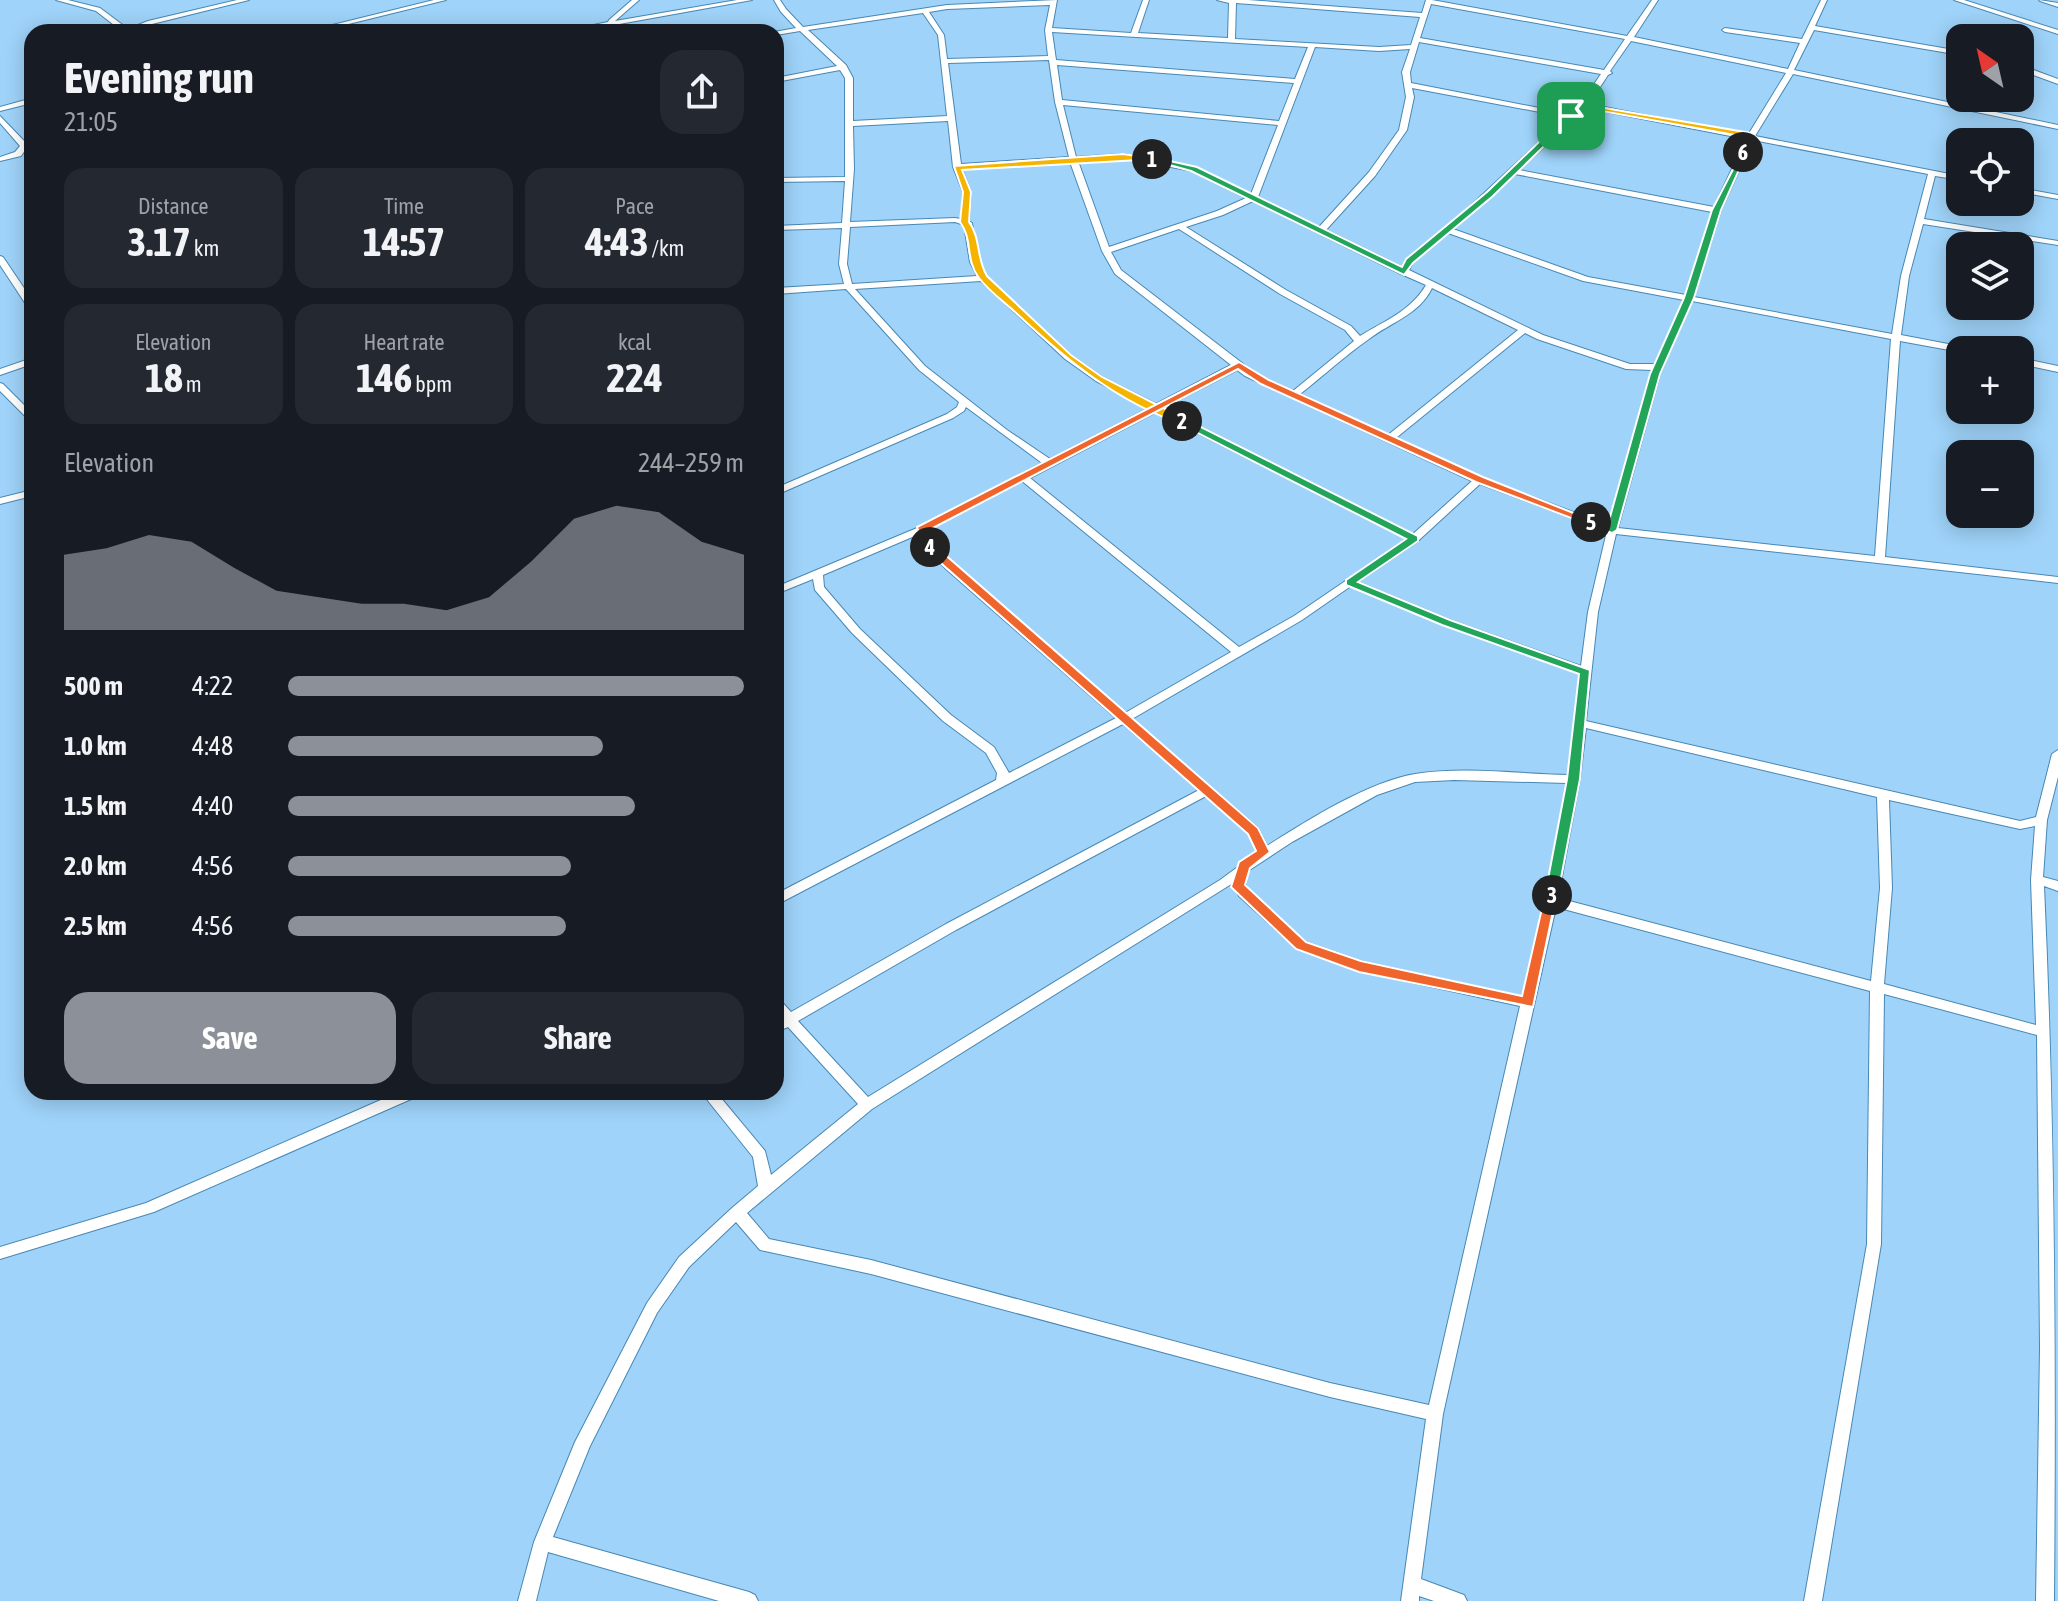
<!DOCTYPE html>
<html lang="en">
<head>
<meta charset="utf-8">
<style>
  body { margin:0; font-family:"Asap Condensed",sans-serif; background:#242831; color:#f1f3f6; height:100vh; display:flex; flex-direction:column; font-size:30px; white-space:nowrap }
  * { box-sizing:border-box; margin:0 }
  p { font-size:26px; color:#9ea1a6 }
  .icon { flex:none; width:44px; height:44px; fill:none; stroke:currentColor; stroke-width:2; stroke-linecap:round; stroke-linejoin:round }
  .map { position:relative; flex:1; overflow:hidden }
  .side { position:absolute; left:24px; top:24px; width:760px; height:1076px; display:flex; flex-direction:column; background:#171b24; border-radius:24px; box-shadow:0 4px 20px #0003 }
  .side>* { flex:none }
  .needle { width:52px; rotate:326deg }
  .fabs { position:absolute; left:1946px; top:24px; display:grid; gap:16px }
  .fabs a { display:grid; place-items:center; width:88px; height:88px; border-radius:16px; background:#171b24; box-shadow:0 4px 20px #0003; font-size:40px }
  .pin { position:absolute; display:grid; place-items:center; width:68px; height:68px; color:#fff; margin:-34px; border-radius:16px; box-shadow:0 4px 12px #0006 }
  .km { position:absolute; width:40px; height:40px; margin:-20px; border-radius:50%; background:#222; color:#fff; font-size:22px; line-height:40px; text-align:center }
  .round { display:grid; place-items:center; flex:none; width:84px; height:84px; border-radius:24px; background:#242831 }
  .headline { display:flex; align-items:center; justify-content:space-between; height:136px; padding:0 40px }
  h1 { font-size:44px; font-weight:700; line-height:60px }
  .stats { display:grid; grid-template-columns:repeat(3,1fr); gap:12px; height:136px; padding:8px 40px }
  .stats div { display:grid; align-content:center; border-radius:20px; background:#242831; text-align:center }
  .stats b { font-size:40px; font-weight:700 }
  .stats small { font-size:22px; font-weight:400 }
  .stats p { font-size:22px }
  .chart { height:224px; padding:16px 40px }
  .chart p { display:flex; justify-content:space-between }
  .chart svg { width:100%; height:144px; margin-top:8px; fill:#8c9099; opacity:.7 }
  .action { display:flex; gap:16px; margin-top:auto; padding:16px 40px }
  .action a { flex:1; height:92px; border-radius:24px; background:#8c9099; color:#fff; font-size:32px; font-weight:700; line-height:92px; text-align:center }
  .action a+a { background:#242831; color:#f1f3f6 }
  ul { padding:0 40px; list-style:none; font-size:26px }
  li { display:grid; grid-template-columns:128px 96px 1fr; align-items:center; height:60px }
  li i { height:20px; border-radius:10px; background:#8c9099 }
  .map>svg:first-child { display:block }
</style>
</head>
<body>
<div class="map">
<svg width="2058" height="1601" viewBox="0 0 2058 1601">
  <rect width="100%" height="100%" fill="#9fd3f9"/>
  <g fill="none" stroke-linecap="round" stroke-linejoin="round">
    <g stroke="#4788b4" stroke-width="2">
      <g id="street">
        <polygon points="56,0 68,0 100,8 128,29 148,21 237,0 249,0 152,24 132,32 123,32 96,11"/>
        <polygon points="434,0 446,0 316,32 304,32"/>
        <polygon points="632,0 639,0 615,21 737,0 752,0 575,32 560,32 608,22 609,20"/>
        <path d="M774,0H780L786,9L803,27L947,5L1057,0L1052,28L1131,33L1143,0H1149L1138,33L1228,38L1229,3L1217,0H1248L1422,13L1426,0H1432L1627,36L1652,0H1658L1634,37L1788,69L1800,43L1725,32L1722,30L1725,28L1802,39L1821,0H1827L1815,26L1960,51V55L1814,30L1794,70L2058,125V129L1793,74L1755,136L1960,176V180L1935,176L1924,219L2058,241V245L1923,224L1909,276L1901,335L1964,347L1969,350H1960V352L1900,341L1885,557L2058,577V583L1616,534L1598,612L1586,721L2020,821L2036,817L2052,754L2058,750V777L2047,820L2043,877L2058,881V891L2044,886C2055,1124 2056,1363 2054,1601H2036L2040,1348L2037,1035L1884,994L1881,1244L1822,1601H1804L1867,1244L1870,991L1556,907L1443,1414L1421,1579L1464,1595L1467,1601H1434L1419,1596V1601H1401L1426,1419L1330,1397L871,1274L765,1251L760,1250L736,1222L689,1267L657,1313L590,1446L553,1537L749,1592L755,1595L758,1601H719L548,1552L536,1601H518L534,1542L575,1442L647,1303L679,1257L732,1208L758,1186L753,1157L701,1092H716L765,1151L771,1175L858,1104L788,1027L776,1032V1021L780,1018L776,1014V1000L781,1001L791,1012L946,924L1199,790L1123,724L776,905V894L996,780L997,773L986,753L943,721L852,633L815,590L813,579L776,594V587L917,528L1042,463L966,407L964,411L953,418L776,495V488L947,414L957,407L959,402L919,370L846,289L776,294V288L844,284L839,264L842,228L776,230V226L842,223L845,181L776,182V178L845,177V78L840,70L776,82V78L837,66L800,31L776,35V32H774L796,28L781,12ZM1236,3L1420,17L1411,45L1379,47L1235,39ZM1431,4L1625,39L1604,70L1420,38ZM1050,5L1045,30L1048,56L947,59L944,35L929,12L947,9ZM923,13L938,35L947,116L853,121V78L846,65L808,30ZM1052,32L1308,47L1295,79L1056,60ZM1631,41L1786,73L1748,135L1589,104L1608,75L1612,73L1610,71ZM1419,42L1601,74L1581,103L1570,114L1411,83L1410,72ZM1315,47L1379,51L1410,49L1402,72L1406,97L1399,130L1369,172L1319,227L1258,197ZM1049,60L1055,102L1069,157L961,164L948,63ZM1057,65L1294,83L1279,121L1062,100ZM1412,88L1566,117L1466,210L1406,259L1402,267L1326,230L1375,176L1407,130L1414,97ZM1063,105L1278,125L1251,194L1194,167L1123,154L1076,157ZM1586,108L1746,139L1714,207L1519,170ZM948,121L953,167L963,192L961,219L955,218L850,222L854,169L853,126ZM1753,140L1928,174L1901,276L1892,334L1694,297L1721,210ZM1123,158L1192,171L1246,198L1217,211L1109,247L1078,161ZM1070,162L1102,251L1115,274L1231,365L1156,404L1102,377L1071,355L987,277L978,262L972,223L969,221L971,192L962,169ZM1515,174L1712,212L1686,295L1588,277L1453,229ZM1253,201L1401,274L1426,285C1411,311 1384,321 1360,336L1351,326L1286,290L1186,227L1223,215ZM955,222L964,225L970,262L977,276L852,284L847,264L850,227ZM1179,229L1280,294L1345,330L1354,341L1293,391L1251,372L1242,363L1121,270L1111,252ZM1448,233L1583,281L1684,300L1655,364H1630L1543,335L1409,270L1413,262ZM981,281L1065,359L1096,381L1149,408L1050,459L1007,430L925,366L855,289ZM1432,288L1518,330L1388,435L1300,394C1323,376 1346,355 1369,339C1391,322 1419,315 1432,288ZM1692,301L1891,339L1875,556L1618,528L1660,374ZM1525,333L1537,339L1626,369L1652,370L1608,525L1482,478L1396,438ZM1237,370L1245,376L1472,481L1413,534L1163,408ZM1156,412L1407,539L1294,616L1239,647L1030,478ZM1022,481L1231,652L1125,713L954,565L928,537L926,531ZM1480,484L1607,531L1588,612L1581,666L1450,620L1358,582L1418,541ZM917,535L919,540L946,569L1116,718L1009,773L994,747L951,715L860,629L824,587L823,575ZM1351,586L1442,624L1580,674L1569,775C1518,774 1465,766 1415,774C1368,782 1308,820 1267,846L1258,828L1132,719L1302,620ZM1586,728L1877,797L1880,888L1871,981L1558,898L1580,779ZM1454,780L1567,783L1545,901L1523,997L1361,961L1306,942L1248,891L1244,880L1248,871L1292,842L1377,795L1415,782ZM1206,796L1249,834L1258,852L1220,880L868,1097L798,1021L956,930ZM1889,800L2020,829L2035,826L2031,880L2036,1025L1884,984L1892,888ZM1233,883L1239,896L1296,948L1359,971L1520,1006L1429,1405L1330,1383L871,1260L769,1239L747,1213L872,1109Z"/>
        <polygon points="1954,0 1964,0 2058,30 2058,34"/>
        <polygon points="2039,0 2058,3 2058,7 2040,1"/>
        <polygon points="2020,65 2058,79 2058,84 2020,70"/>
        <polygon points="29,99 32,99 32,103 0,111 0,107"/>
        <polygon points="0,116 27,144 32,146 32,151 26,149 21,156 0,161 0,157 15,152 20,146 0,123"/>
        <polygon points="2020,188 2058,195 2058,199 2020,192"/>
        <polygon points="0,256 3,257 32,300 32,310 29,309 0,265"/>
        <polygon points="32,358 32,364 0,375 0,369"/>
        <polygon points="2020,358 2058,366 2058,372 2020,364"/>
        <polygon points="0,383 3,384 32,413 32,421 29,420 0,391"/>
        <polygon points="32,490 32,496 0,504 0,498"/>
        <polygon points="399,1092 420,1092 418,1096 154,1212 0,1259 0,1247 146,1203"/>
      </g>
    </g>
    <use href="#street" fill="#fff" fill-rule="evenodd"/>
  </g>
  <polygon fill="#22a559" stroke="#fff" stroke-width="2" points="1568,114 1575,116 1493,196 1413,263 1404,275 1191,171 1148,159 1152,157 1197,167 1402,267 1406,259 1487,192"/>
  <path fill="#f5b400" stroke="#fff" stroke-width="2" d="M1123,154L1157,159L962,170L971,192L969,222C981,238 976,258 987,276L1071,355L1102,377L1185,419L1182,424C1117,402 1064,358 1015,312C1003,301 989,291 979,278C965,260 973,239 960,222L963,192L954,166Z"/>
  <polygon fill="#22a559" stroke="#fff" stroke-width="2" points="1178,419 1185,419 1418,536 1418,541 1358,582 1450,620 1590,670 1580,779 1557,899 1552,900 1545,895 1567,779 1579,674 1442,625 1346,585 1346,580 1406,539 1178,423"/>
  <polygon fill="#f0652b" stroke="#fff" stroke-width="2" points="926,545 934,545 1258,828 1270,852 1250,868 1245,885 1306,942 1361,961 1522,996 1545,895 1552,890 1557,892 1533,1007 1359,972 1296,949 1231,887 1239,862 1256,851 1248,834 926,550"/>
  <polygon fill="#f0652b" stroke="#fff" stroke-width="2" points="1239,362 1269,380 1483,477 1596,522 1587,524 1476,482 1261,384 1238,369 927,531 935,547 930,551 924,547 917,527"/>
  <polygon fill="#22a559" stroke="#fff" stroke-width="2" points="1743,150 1747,152 1721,210 1694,298 1660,374 1617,530 1612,533 1587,524 1591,519 1608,524 1650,374 1684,298 1712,210"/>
  <polygon fill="#f5b400" stroke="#fff" stroke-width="2" points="1581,104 1751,133 1755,136 1743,155 1739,152 1746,137 1585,108 1574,118 1568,118"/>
</svg>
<div class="fabs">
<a><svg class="needle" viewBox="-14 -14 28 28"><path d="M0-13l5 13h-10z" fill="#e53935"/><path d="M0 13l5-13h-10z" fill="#9ea1a6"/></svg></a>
<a><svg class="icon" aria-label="locate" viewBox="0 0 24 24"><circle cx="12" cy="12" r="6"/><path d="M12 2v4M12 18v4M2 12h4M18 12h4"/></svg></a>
<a><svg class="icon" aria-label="layers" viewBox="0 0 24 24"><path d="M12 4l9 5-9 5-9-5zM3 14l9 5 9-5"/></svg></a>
<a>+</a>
<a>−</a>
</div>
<div class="pin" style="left:1571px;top:116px;background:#1e9e55"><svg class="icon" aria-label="arrive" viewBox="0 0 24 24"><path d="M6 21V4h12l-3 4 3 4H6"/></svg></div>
<b class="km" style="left:1152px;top:159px">1</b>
<b class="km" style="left:1182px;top:421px">2</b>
<b class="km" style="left:1552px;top:895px">3</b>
<b class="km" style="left:930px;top:547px">4</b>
<b class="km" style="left:1591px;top:522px">5</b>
<b class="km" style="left:1743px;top:152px">6</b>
<section class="side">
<div class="headline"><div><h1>Evening run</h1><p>21:05</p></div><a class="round"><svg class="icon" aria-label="share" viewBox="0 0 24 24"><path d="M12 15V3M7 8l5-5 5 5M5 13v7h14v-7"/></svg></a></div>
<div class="stats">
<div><p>Distance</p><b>3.17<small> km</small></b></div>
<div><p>Time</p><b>14:57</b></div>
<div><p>Pace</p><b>4:43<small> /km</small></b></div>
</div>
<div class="stats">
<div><p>Elevation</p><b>18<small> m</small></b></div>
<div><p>Heart rate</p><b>146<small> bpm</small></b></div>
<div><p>kcal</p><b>224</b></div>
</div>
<div class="chart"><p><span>Elevation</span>244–259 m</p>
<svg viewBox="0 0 160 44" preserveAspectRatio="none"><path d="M0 44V21L10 19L20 15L30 17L40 25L50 32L60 34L70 36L80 36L90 38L100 34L110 23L120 10L130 6L140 8L150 17L160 21V44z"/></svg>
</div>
<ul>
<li><b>500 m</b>4:22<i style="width:100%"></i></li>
<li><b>1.0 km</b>4:48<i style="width:69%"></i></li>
<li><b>1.5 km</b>4:40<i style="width:76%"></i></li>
<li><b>2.0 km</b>4:56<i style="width:62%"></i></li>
<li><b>2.5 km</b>4:56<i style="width:61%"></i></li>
</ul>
<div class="action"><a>Save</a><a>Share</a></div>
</section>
</div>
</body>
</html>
